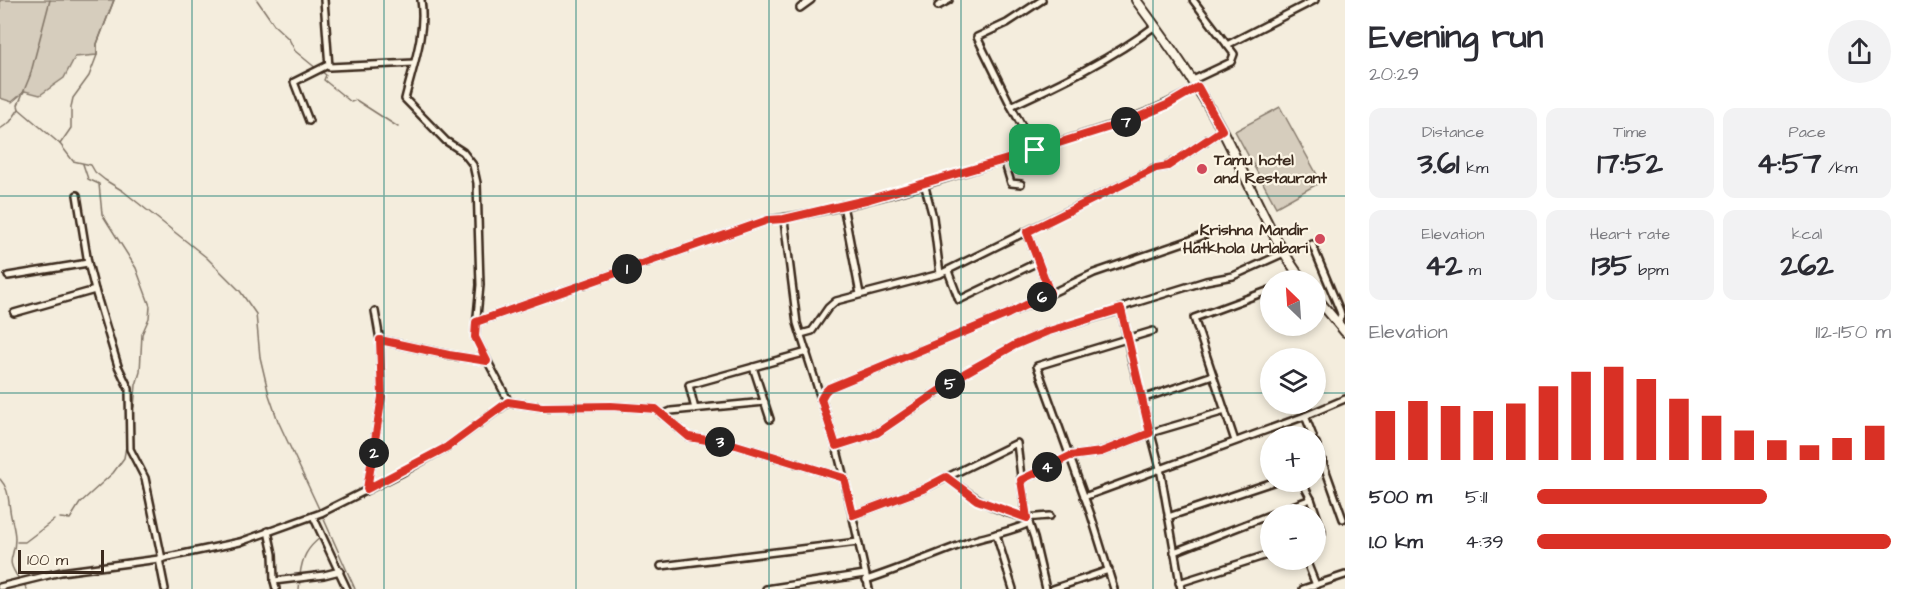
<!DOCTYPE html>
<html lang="en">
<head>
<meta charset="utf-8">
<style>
  body { margin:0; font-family:"Architects Daughter",sans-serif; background:#f2f2f3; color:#2b2b33; height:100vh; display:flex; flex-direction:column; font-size:22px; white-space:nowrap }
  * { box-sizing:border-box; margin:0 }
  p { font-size:20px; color:#7c7c81 }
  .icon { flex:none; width:33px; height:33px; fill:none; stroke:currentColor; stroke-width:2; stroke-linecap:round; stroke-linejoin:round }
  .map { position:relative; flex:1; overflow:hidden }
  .drawer { display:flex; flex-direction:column; background:#fff; width:570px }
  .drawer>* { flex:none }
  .needle { width:39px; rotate:335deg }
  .tools { position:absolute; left:1260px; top:270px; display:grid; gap:12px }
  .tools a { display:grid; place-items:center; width:66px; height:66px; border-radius:50%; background:#fff; box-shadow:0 3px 9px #0003; font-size:30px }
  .scale { position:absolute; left:18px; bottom:15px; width:86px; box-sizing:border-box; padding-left:6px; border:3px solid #3b2a1e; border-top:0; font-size:16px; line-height:21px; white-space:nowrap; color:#3b2a1e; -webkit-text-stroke:4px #fcf5e5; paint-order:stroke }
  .pin { position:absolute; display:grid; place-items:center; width:51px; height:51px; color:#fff; margin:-26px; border-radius:12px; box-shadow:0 3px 9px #0006 }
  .km { position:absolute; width:30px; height:30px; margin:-15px; border-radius:50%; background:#222; color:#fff; font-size:16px; line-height:30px; text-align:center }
  .round { display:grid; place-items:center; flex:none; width:63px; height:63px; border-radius:32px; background:#f2f2f3 }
  .summary { display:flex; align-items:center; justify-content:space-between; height:102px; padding:0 24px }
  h1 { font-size:33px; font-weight:700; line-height:45px }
  .metrics { display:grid; grid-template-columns:repeat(3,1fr); gap:9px; height:102px; padding:6px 24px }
  .metrics div { display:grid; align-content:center; border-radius:12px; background:#f2f2f3; text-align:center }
  .metrics b { font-size:30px; font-weight:700 }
  .metrics small { font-size:16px; font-weight:400 }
  .metrics p { font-size:16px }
  .chart { height:168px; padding:12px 24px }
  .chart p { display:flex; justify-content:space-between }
  .chart svg { width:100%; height:108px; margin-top:6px; stroke:#d93025; stroke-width:6 }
  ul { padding:0 24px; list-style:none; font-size:20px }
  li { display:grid; grid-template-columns:96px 72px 1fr; align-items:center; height:45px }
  li i { height:15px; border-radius:8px; background:#d93025 }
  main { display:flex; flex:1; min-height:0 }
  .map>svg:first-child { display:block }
</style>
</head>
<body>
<main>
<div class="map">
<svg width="1345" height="589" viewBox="0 0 1345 589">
  <rect width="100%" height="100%" fill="#f4eddd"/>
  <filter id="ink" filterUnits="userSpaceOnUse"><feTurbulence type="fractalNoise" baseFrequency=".0167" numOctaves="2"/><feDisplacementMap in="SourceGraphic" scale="12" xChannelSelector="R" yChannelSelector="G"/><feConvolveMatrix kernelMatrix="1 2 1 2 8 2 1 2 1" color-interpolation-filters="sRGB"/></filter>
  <g filter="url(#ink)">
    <g fill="#d6cdbd" stroke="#887c6e" stroke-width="1.5">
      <polygon points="0,0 114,0 97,44 97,55 75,57 64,78 40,95 25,91 12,102 0,98"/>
      <polygon points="1280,107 1321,182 1276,207 1235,131"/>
    </g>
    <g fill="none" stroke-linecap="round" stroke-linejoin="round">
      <g stroke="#817466" stroke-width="1.5">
        <polyline points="50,0 30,76 18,105 19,109 60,144 73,161 91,165 95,172 105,180 123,191 206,257 240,291 256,314 260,357 269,395 278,421 320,511"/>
        <polyline points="257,0 275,26 289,39 295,51 317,69"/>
        <polyline points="321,71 326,75 324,80 351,102 356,100 398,127"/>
        <polyline points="0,129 10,122 19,109"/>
        <polyline points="60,144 71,128 71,107 73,98 89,76 97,55 97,44 114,0"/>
        <polyline points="83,164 88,179 99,184 102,214 136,268 150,306 149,318 142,334 140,372 136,385 134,407"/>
        <path d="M0,479C9,489 8,498 10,510C11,520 15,528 15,539C15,560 4,557 19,579"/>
        <polyline points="322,515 355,589"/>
        <polyline points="60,518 70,519 80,503 113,473 124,458 127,441"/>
        <polyline points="17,542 25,542 54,520"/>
        <path d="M300,575C302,558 307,548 320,538"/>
        <polyline points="23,583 27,589"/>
        <polyline points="299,589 300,580"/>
      </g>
      <g stroke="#3b2a1e" stroke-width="10">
        <g id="minor">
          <polyline points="324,0 329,67 414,63"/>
          <path d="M421,0C426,33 413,66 405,99L446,141L463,152L473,165L477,183L480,285L475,337L509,402L541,407L611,406L656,409L689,437L736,445L844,478L869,589"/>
          <polyline points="1193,0 1234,54 1231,62 1193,80"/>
          <polyline points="938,6 949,0"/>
          <polyline points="800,8 811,0"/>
          <polyline points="1227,45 1315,0"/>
          <polyline points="1011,106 977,37 1007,23 1042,0"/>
          <polyline points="309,121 294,82 328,65"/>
          <path d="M1035,150L1011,106C1059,84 1113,58 1155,26"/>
          <polyline points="1004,160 1011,183 1021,184"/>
          <polyline points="77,195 88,263 95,290 118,366 129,389 130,449 145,478 162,559"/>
          <polyline points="843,205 860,294"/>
          <polyline points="784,220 797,323 836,446 844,478"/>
          <polyline points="1027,232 1050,293"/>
          <polyline points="1312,244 1340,311 1341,315 1338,323"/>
          <polyline points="948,271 959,300 1038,262"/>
          <polyline points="940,274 1156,168 1168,166 1222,130"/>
          <polyline points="8,276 88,263"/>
          <polyline points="1121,309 1132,361 1160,468 1181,589"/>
          <polyline points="14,313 95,290"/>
          <path d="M476,322L768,220C861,208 960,174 1050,145C1104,128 1148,116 1198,87"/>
          <polyline points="801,334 812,331 828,308 836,301 940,274 933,217 924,183"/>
          <polyline points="380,340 449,355 487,361"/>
          <polyline points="753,367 770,419"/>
          <polyline points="821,399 824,392 829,388 1008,314 1094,273 1205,235"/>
          <polyline points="1142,399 1213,375"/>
          <polyline points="695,409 689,385 807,352"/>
          <polyline points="662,415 671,411 765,402"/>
          <polyline points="1305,416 1313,436"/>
          <polyline points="1235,441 1194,318 1270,290"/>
          <polyline points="1316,443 1343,519"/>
          <polyline points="836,446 877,433 965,373 1015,345 1046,332 1114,312 1128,305 1206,281 1233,276 1284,253"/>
          <path d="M946,477C969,494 997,514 1026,517C1034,518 1042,516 1050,516"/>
          <polyline points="1021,480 1070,456 1101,452 1150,433 1225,411"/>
          <polyline points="1302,482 1311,499 1322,531 1322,534 1316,538"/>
          <polyline points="367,489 382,397 380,340 375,311"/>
          <polyline points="1084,497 1305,416 1345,399"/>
          <polyline points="853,515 923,489 1017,443 1025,511 1034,538 1046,589"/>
          <polyline points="313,516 347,589"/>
          <polyline points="1168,517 1273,482"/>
          <polyline points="268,531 273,554 274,581"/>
          <polyline points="996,534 1013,589"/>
          <polyline points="1174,552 1311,499"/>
          <polyline points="159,559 165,589"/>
          <polyline points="1306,560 1316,585"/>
          <polyline points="661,566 858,542"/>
          <path d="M866,580C902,568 936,554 971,541C990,535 1011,532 1029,523"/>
          <polyline points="1179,583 1270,554"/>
          <polyline points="0,587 61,572 159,559 240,542 321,513 403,472 447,447 509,402"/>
          <polyline points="276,589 274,581 324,575 340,571"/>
          <polyline points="766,589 865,574"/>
          <polyline points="1053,589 1109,570"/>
          <polyline points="1114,589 1091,515 1037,366 1153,331"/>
          <polyline points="1303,589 1345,575"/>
        </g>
      </g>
      <g stroke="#3b2a1e" stroke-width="12">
        <g id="secondary">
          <path d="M1136,0C1167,42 1197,84 1222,130C1248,180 1269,234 1302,280"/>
          <polyline points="1316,297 1345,332"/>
        </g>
      </g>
      <use href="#minor" stroke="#fcf5e5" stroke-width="5"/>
      <use href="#secondary" stroke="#fcf5e5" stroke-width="8"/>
    </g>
  </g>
  <g fill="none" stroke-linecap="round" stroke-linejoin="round" filter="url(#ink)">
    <g stroke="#fff" stroke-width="12">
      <polygon id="route" points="1198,87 1222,130 1168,166 1156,168 1027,232 1050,293 1008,314 829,388 825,392 821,399 836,446 877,433 965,373 1015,345 1046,332 1121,309 1150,433 1101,452 1070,456 1021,480 1027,518 977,500 946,477 923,489 853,515 844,478 736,445 689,437 656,409 611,406 542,407 508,402 447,447 367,489 382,397 380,340 449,355 487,361 475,337 476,322 768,220 784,219 870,199 1004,160 1129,121 1167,105"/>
    </g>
    <use href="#route" stroke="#d93025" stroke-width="8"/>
  </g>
  <path fill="none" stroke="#0f766e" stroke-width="1.5" stroke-opacity="0.55" d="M192,0V589M384,0V589M576,0V589M769,0V589M961,0V589M1153,0V589M0,196H1345M0,393H1270M1316,393H1345"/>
  <g fill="#d1495b" stroke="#fcf5e5" stroke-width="2">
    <circle cx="1202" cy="169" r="6"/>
    <circle cx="1320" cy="239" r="6"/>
  </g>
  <g text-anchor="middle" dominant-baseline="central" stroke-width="4.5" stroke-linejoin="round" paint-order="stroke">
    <g font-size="16" font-weight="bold" fill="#3b2a1e" stroke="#fcf5e5" text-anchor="start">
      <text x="1214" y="160">Tamu hotel<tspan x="1214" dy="18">and Restaurant</tspan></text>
      <text x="1308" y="230" text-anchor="end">Krishna Mandir<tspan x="1308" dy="18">Hatkhola Urlabari</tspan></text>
    </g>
  </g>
</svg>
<div class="tools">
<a><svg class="needle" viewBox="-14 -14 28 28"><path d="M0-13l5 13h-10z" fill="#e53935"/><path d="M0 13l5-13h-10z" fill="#7c7c81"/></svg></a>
<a><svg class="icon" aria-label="layers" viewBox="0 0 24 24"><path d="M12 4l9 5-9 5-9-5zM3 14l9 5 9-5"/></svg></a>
<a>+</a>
<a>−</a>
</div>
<div class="scale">100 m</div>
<div class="pin" style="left:1035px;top:150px;background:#1e9e55"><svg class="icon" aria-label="arrive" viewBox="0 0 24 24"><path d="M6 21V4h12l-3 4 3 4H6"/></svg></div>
<b class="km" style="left:627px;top:269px">1</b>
<b class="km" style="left:374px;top:453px">2</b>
<b class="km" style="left:720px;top:442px">3</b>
<b class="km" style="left:1047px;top:467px">4</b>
<b class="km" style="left:950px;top:384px">5</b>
<b class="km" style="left:1042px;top:297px">6</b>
<b class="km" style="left:1126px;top:122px">7</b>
</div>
<section class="drawer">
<div class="summary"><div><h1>Evening run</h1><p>20:29</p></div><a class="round"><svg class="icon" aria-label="share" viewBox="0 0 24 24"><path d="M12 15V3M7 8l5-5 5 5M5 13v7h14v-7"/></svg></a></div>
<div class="metrics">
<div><p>Distance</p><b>3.61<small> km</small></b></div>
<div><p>Time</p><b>17:52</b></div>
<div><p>Pace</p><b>4:57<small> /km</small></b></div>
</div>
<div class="metrics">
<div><p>Elevation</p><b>42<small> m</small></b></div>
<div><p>Heart rate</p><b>135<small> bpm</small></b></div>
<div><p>kcal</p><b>262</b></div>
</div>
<div class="chart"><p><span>Elevation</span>112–150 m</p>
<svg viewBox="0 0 160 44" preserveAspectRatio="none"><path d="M5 44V24M15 44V20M25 44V22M35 44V24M45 44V21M55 44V14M65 44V8M75 44V6M85 44V11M95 44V19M105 44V26M115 44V32M125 44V36M135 44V38M145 44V35M155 44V30"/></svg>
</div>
<ul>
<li><b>500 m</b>5:11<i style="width:65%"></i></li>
<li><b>1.0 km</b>4:39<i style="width:100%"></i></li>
</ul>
</section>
</main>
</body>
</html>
